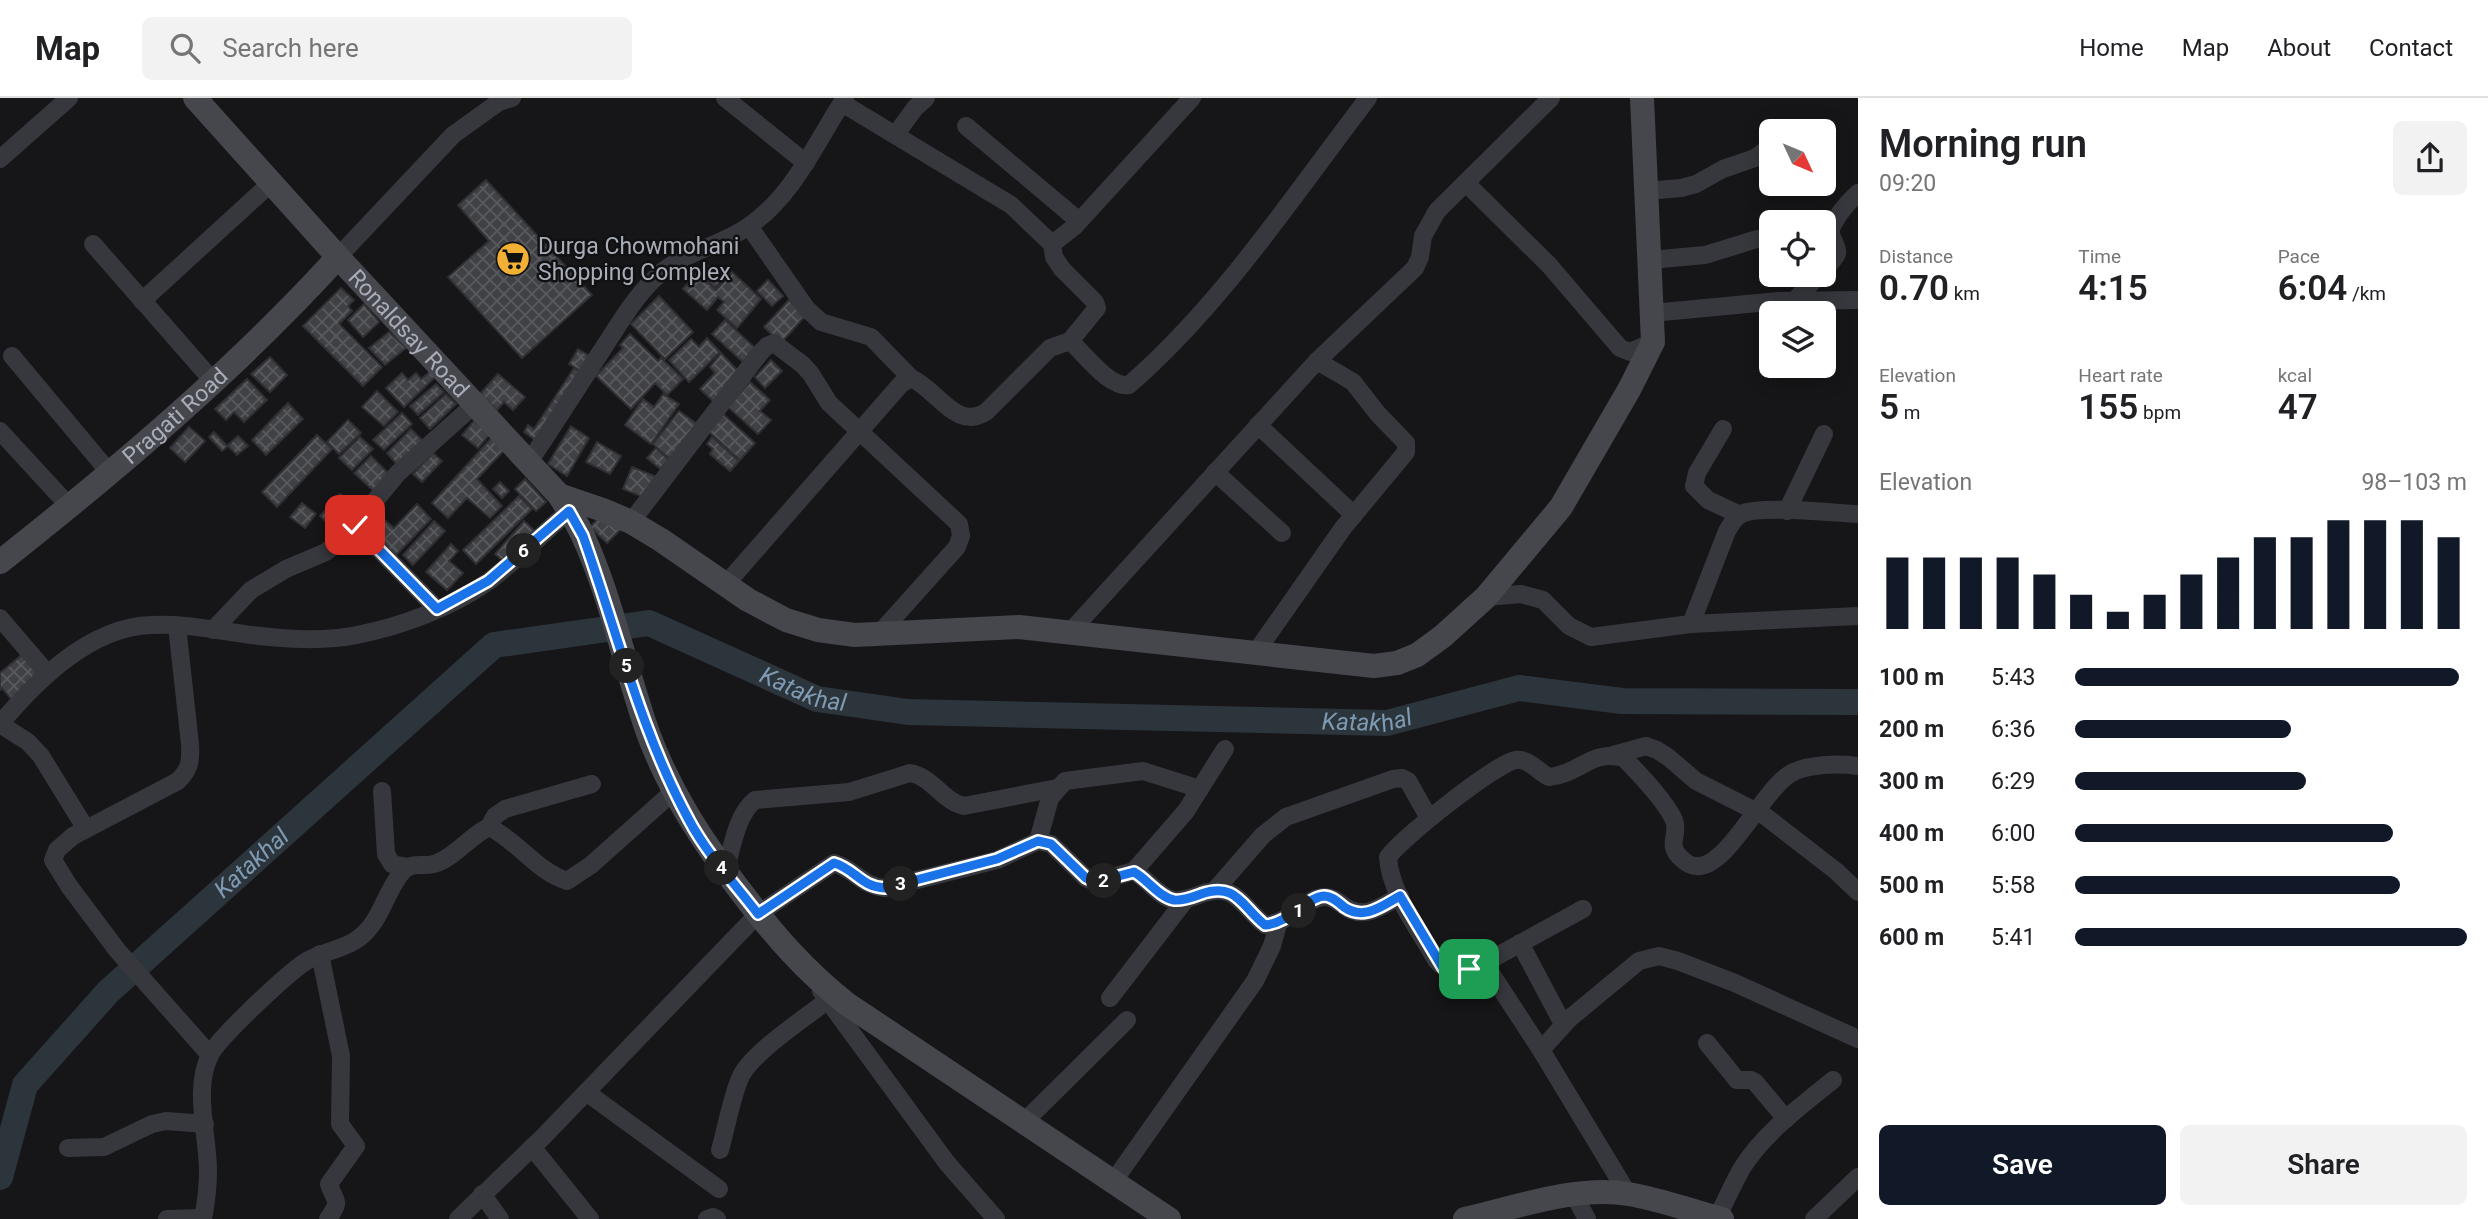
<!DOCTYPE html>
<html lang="en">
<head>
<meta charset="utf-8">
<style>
  body { margin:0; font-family:Roboto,sans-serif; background:#f2f2f2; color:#202124; height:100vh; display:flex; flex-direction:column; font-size:26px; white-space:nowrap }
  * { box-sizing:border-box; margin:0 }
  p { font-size:23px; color:#757577 }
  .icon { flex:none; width:38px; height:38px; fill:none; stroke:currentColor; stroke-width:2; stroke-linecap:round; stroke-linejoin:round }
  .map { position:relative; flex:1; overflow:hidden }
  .panel { display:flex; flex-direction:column; background:#fff; width:630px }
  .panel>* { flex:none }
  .needle { width:46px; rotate:134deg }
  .buttons { position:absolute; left:1759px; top:21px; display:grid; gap:14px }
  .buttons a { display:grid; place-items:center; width:77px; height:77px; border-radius:10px; background:#fff; box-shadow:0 4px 18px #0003; font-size:35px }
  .pin { position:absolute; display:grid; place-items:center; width:60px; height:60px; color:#fff; margin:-30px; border-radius:14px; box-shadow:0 4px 10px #0006 }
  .km { position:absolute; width:35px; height:35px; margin:-18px; border-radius:50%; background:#222; color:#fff; font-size:19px; line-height:35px; text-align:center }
  .round { display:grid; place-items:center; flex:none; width:74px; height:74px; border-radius:10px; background:#f2f2f2 }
  .head { display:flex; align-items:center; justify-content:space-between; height:119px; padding:0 21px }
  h1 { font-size:38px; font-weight:600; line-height:52px }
  .figures { display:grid; grid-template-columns:repeat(3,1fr); gap:10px; height:119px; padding:7px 21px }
  .figures div { display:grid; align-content:center }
  .figures b { font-size:35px; font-weight:600 }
  .figures small { font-size:19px; font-weight:400 }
  .figures p { font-size:19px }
  .chart { height:196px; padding:14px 21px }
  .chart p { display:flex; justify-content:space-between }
  .chart svg { width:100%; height:126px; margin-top:7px; stroke:#111827; stroke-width:6 }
  .action { display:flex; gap:14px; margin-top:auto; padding:14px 21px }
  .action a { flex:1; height:80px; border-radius:10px; background:#111827; color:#fff; font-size:28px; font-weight:600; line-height:80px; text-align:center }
  .action a+a { background:#f2f2f2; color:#202124 }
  ul { padding:0 21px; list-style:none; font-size:23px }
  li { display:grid; grid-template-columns:112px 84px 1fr; align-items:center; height:52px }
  li i { height:18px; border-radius:9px; background:#111827 }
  header { display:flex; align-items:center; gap:42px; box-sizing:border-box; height:98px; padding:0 35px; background:#fff; border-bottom:2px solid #e0e0e0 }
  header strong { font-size:33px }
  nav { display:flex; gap:38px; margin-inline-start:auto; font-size:24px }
  .search { width:490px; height:63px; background:#f2f2f2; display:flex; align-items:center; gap:18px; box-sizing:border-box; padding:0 24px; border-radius:10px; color:#757577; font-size:26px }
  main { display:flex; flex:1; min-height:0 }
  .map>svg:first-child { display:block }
</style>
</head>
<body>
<header>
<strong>Map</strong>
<div class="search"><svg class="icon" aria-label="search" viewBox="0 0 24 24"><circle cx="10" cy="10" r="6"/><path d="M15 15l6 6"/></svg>Search here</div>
<nav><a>Home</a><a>Map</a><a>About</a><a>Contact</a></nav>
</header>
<main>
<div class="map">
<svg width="1858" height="1121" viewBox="0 0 1858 1121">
  <defs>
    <pattern id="building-cross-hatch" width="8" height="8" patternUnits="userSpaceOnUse" patternTransform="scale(1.75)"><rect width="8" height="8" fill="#404145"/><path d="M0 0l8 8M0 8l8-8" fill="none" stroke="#595a5e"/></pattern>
  </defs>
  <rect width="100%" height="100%" fill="#161618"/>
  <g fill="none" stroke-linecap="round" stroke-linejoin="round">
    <path stroke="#2c353c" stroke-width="26" id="s1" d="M0,1079L25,987L108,894L494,547L649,525L817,601L908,614L1387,625L1519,590L1622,603L1858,604"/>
  </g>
  <g fill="url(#building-cross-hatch)" stroke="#303034" stroke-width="2">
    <polygon points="486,82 592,197 522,260 448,179 489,143 458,107"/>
    <polygon points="708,168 722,182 715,190 701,175"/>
    <polygon points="732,174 761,201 737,230 717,212 724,204 718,199 707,212 683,191 697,175 716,192"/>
    <polygon points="768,182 783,198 772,208 757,193"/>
    <polygon points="341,190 354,202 348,208 352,213 339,226 382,269 363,288 303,228"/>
    <polygon points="659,198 693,234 665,261 631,226"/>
    <polygon points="789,202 806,217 781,245 764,229"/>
    <polygon points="364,206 379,224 363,239 348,222"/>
    <polygon points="725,222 755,250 743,264 712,236"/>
    <polygon points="389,234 406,250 385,267 369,250"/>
    <polygon points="630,236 658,263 661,260 683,281 667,297 655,285 631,311 596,278 623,250 620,247"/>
    <polygon points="707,240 720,254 689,284 669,262 691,241 699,249"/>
    <polygon points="578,251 593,260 584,275 569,266"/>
    <polygon points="721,255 740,275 714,304 700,291 715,275 710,269"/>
    <polygon points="270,259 287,277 270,294 251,276"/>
    <polygon points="771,262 782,273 765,290 755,279"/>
    <polygon points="574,270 585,277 541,346 524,334 528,327 534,331"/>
    <polygon points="431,273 436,278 404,309 386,290 402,275 408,282 416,275 421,281"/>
    <polygon points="498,276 525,299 513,312 504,304 497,312 480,296"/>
    <polygon points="247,281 267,302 244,324 234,314 226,322 215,311"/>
    <polygon points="750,284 770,302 760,313 771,322 758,336 728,309"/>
    <polygon points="436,286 444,294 418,317 410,308"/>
    <polygon points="377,293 398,314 384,328 362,309"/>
    <polygon points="446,296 456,306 430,331 420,320"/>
    <polygon points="663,296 679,306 651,346 625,327 643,301 654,309"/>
    <polygon points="288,305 303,321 266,357 252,342"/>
    <polygon points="679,313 700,328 672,363 653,346"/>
    <polygon points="402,315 412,326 384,352 373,342"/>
    <polygon points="722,315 755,345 740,362 707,332"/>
    <polygon points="348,322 361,335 339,356 327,344"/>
    <polygon points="474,323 490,336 478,350 462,337"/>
    <polygon points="571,328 589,340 567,378 548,366"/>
    <polygon points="189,329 205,343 185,364 170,350"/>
    <polygon points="411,331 426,346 400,370 387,355"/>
    <polygon points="214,334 227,348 238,338 248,348 237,357 228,348 222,353 209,339"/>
    <polygon points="496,335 509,347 477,381 502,408 490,420 467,400 448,420 432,405"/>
    <polygon points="317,337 332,351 277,409 262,394"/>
    <polygon points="360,339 373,351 352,372 339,360"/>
    <polygon points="712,339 739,363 730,373 710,356 713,351 707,346"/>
    <polygon points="597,344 621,358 610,376 586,364"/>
    <polygon points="656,350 669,362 660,371 647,360"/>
    <polygon points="433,355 442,363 422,384 413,376"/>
    <polygon points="371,358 391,378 375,394 354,375"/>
    <polygon points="632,369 657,379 648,401 623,391"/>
    <polygon points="525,381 546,404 536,413 515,391"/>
    <polygon points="500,384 509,393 502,400 493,391"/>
    <polygon points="340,396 360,416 341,439 320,418"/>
    <polygon points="519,398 532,411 476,466 463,452"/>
    <polygon points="302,405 316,416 305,430 290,419"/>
    <polygon points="417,406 431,421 394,459 365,431 378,416 394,430"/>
    <polygon points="604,415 621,431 607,445 590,429"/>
    <polygon points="434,423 445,433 413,467 403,457"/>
    <polygon points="524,423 534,432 505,465 495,456"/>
    <polygon points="451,446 458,453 449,463 463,475 447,492 426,474"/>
    <polygon points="24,555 43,577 13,603 2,590 0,592 0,575"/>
  </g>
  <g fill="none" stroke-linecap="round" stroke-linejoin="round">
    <g stroke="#37383d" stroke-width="18">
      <polyline points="725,0 806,65"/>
      <polyline points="842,5 1011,107 1052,146 1054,159 1062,171 1095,204 1097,210 1070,243"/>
      <polyline points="966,28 1079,123"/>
      <polyline points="896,36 915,10 926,0"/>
      <polyline points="0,61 69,0"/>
      <polyline points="1466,85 1549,167 1620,250 1630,254 1653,244"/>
      <polyline points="1646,93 1681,90 1696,86 1723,71 1755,60 1771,48"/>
      <polyline points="749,128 806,210 821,224 871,239 911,280"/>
      <polyline points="93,146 213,283"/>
      <polyline points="1052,146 1074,129 1192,0"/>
      <polyline points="338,159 453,37 499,4 512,0"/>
      <polyline points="1650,162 1705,157 1757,141"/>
      <path d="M1824,172C1843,152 1838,157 1830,133C1836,118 1846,106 1858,95"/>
      <polyline points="142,203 271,85"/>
      <polyline points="1794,203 1819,177"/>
      <polyline points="1652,215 1779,203 1858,202"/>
      <polyline points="12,258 109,374"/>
      <polyline points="1258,327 1354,417"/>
      <polyline points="1723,331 1697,375 1694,388 1708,402 1740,417"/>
      <polyline points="0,333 70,409"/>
      <path d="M529,364C554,327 578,289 602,252C618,228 632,203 652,183C680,154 719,149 749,128C794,97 816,44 845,0"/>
      <polyline points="1215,374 1282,435"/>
      <polyline points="1787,413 1824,336"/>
      <polyline points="631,424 760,255 767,248 774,245 803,267 811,276 829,305 959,426 961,438 957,449 879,536"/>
      <polyline points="355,427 437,511"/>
      <path d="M726,486L901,286L911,280C938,292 956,333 986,314L1050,250L1070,243C1085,256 1109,290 1129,287C1223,205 1293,98 1368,0"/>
      <polyline points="1486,499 1521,496 1543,502 1569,528 1591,539 1691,526 1858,518"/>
      <polyline points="0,520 48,576"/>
      <path d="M1691,526L1727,433C1731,427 1734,420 1741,416C1761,407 1833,415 1858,416"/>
      <path d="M177,528L190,646C191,663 190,671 178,683L73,738L57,752L53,762L69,788L117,852L210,957"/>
      <polyline points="213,532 251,492 286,471 326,454 345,439 398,375 475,306"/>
      <polyline points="1070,534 1317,263 1415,170 1420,159 1423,138 1437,113 1551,0"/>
      <polyline points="1256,554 1343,430 1406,354 1406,345 1378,316 1353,284 1317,263"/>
      <polyline points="1613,657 1646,648 1657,652 1668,659 1696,683 1765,718 1836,773 1858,794"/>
      <polyline points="382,693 386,756 392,766 408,769"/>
      <polyline points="489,729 495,718 505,711 592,686"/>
      <path d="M86,731L41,658L28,644L0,626C37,582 90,529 151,527C184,525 219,533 251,537C286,541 322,544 357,537C402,528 451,510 489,483C517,462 542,436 569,413"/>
      <polyline points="1038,743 1050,700 1065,683 1143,673 1200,691"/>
      <polyline points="1134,773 1186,713 1225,651"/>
      <path d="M725,774C732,751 736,717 755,702L849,694L910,675C933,679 942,703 964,708L1057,690"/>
      <polyline points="1216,791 1263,737 1286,719 1393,681 1402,680 1408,683 1429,720"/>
      <polyline points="1520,845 1563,926"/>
      <path d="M320,856L341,958L340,1026L356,1048L329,1086C335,1105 342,1101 328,1121"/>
      <polyline points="1479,868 1583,811"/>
      <polyline points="821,893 947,1065 996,1121"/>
      <polyline points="1110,900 1186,801"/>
      <polyline points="1707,945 1737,982 1751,982 1755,984 1786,1021"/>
      <polyline points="1541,952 1569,921 1639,863 1659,858 1678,863 1735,885 1858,941"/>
      <polyline points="586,994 719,1091"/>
      <polyline points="1023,1025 1127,922"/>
      <polyline points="532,1049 590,1121"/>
      <polyline points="68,1050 104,1049 152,1026 166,1023 205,1026"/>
      <path d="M720,1052C726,1031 732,997 741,978C753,954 805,920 828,902"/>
      <polyline points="1113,1084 1255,883 1272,848 1278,826"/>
      <polyline points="482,1096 500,1121"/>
      <path d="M1628,1096L1541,952L1492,877C1475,856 1456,886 1436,862C1419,831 1390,795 1388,759C1402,740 1496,665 1516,662C1528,660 1539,674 1549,679C1581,676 1590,651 1624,660C1639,676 1665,702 1674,722C1680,738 1665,746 1682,761C1686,765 1691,768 1696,768C1726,772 1763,692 1790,676C1806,666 1839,665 1858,668"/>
      <polyline points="1574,1097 1587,1121"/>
      <path d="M1717,1120C1725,1104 1733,1086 1742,1070C1764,1035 1801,1008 1833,982"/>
      <polyline points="167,1121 203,1120"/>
      <path d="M203,1121C206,1105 208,1089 208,1073C208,1037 193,991 210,957C219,939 287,876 305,864C322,853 344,852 359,840C380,824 384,799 399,778C411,760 422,771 437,765C456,758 470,738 489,729C518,743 536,773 567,783L591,767L674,693"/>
      <path d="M458,1121L542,1040L758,816L834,765C855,771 861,788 885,790L997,762L1038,743L1051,746L1086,780L1095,784L1134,773C1147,781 1159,799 1174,802C1183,803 1193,799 1201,796C1237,784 1241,808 1265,827C1291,825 1306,799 1324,799C1332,798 1338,804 1344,808C1364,823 1382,808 1400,798"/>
      <polyline points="707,1121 713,1119 717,1121"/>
      <polyline points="1814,1121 1858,1079"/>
    </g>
    <g stroke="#45474d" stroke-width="24">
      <path id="s2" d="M195,0L338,159L559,397C567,410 577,424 583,438C612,501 625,570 648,635C670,694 703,745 742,795C775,838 804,872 847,906L1169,1121"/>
      <polyline points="559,397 603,412 631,424 661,442 748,502 786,522 818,532 855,537 1019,529 1374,568 1397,565 1417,557 1443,538 1486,499 1561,409 1630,290 1653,244 1642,0"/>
      <path id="s3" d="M0,464C119,370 236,271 338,159"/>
      <path d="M1465,1121C1514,1110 1578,1087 1628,1096C1660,1101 1691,1113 1722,1121"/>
    </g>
  </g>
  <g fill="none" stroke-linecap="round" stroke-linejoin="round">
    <g stroke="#fff" stroke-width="14">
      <path id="route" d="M355,427L437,511L488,483L569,413L583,438C617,533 640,632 689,722C707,756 735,786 758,816L834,765C855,771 861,789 885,790L997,761L1038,743L1051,746L1086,780L1096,784L1134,774C1147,781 1159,799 1174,802C1183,803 1193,799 1201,796C1237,784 1241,808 1265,827C1290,825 1307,799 1324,798C1332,798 1338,804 1344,809C1364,823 1382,808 1400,798L1443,870L1456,873L1469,871"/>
    </g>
    <use href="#route" stroke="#1a73e8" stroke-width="9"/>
  </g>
  <defs>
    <g id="supermarket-disc" transform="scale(1.75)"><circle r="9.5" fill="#f2b134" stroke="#111113"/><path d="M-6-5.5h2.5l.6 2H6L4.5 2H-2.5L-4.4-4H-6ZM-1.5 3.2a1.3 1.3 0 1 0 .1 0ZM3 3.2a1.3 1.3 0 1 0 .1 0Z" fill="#111"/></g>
  </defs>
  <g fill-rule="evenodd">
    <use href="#supermarket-disc" x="513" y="161"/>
  </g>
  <g text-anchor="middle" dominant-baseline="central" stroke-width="5" stroke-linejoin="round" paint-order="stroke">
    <g font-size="23" fill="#a8adb8" stroke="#111113" text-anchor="start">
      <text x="538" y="148">Durga Chowmohani<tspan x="538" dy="26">Shopping Complex</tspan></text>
    </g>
    <g font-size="23" fill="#a8adb8" stroke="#111113">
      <text stroke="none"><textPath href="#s2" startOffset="318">Ronaldsay Road</textPath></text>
      <text stroke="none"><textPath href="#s3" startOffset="228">Pragati Road</textPath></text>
    </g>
    <g font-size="24" font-style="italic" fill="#7f9bb3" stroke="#111113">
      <text stroke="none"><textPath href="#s1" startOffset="1064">Katakhal</textPath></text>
      <text stroke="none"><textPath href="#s1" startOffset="1631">Katakhal</textPath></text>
      <text stroke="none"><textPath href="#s1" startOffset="413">Katakhal</textPath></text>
    </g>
  </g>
</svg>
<div class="buttons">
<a><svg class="needle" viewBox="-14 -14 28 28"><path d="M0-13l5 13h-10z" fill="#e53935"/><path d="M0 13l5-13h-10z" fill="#757577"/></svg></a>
<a><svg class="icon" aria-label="locate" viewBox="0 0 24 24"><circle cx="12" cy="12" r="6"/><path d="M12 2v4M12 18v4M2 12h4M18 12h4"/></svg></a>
<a><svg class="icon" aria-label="layers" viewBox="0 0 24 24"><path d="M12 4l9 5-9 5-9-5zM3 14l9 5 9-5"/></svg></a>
</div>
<div class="pin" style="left:1469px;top:871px;background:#1e9e55"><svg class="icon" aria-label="arrive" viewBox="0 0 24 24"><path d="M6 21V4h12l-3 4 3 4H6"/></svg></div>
<div class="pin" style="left:355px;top:427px;background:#d93025"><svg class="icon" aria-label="check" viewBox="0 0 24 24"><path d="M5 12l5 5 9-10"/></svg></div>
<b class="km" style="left:1299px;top:813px">1</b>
<b class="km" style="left:1104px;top:783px">2</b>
<b class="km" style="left:901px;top:786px">3</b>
<b class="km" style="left:722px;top:770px">4</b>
<b class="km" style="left:627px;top:568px">5</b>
<b class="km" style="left:524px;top:453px">6</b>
</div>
<section class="panel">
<div class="head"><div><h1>Morning run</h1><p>09:20</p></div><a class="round"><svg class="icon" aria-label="share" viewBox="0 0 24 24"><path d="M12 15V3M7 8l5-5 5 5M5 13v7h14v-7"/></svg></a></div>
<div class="figures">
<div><p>Distance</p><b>0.70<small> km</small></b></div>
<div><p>Time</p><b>4:15</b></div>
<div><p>Pace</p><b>6:04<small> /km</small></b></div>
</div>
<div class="figures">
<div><p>Elevation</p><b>5<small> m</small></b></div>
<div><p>Heart rate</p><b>155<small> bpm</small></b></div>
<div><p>kcal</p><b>47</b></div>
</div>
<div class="chart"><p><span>Elevation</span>98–103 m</p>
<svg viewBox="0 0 160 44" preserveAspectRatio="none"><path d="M5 44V19M15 44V19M25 44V19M35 44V19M45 44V25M55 44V32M65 44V38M75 44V32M85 44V25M95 44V19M105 44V12M115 44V12M125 44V6M135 44V6M145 44V6M155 44V12"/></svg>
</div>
<ul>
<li><b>100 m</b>5:43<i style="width:98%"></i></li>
<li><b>200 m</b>6:36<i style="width:55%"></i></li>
<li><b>300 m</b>6:29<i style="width:59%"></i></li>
<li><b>400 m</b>6:00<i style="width:81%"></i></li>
<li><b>500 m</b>5:58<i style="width:83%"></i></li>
<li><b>600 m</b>5:41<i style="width:100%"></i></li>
</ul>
<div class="action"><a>Save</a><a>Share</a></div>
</section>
</main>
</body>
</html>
